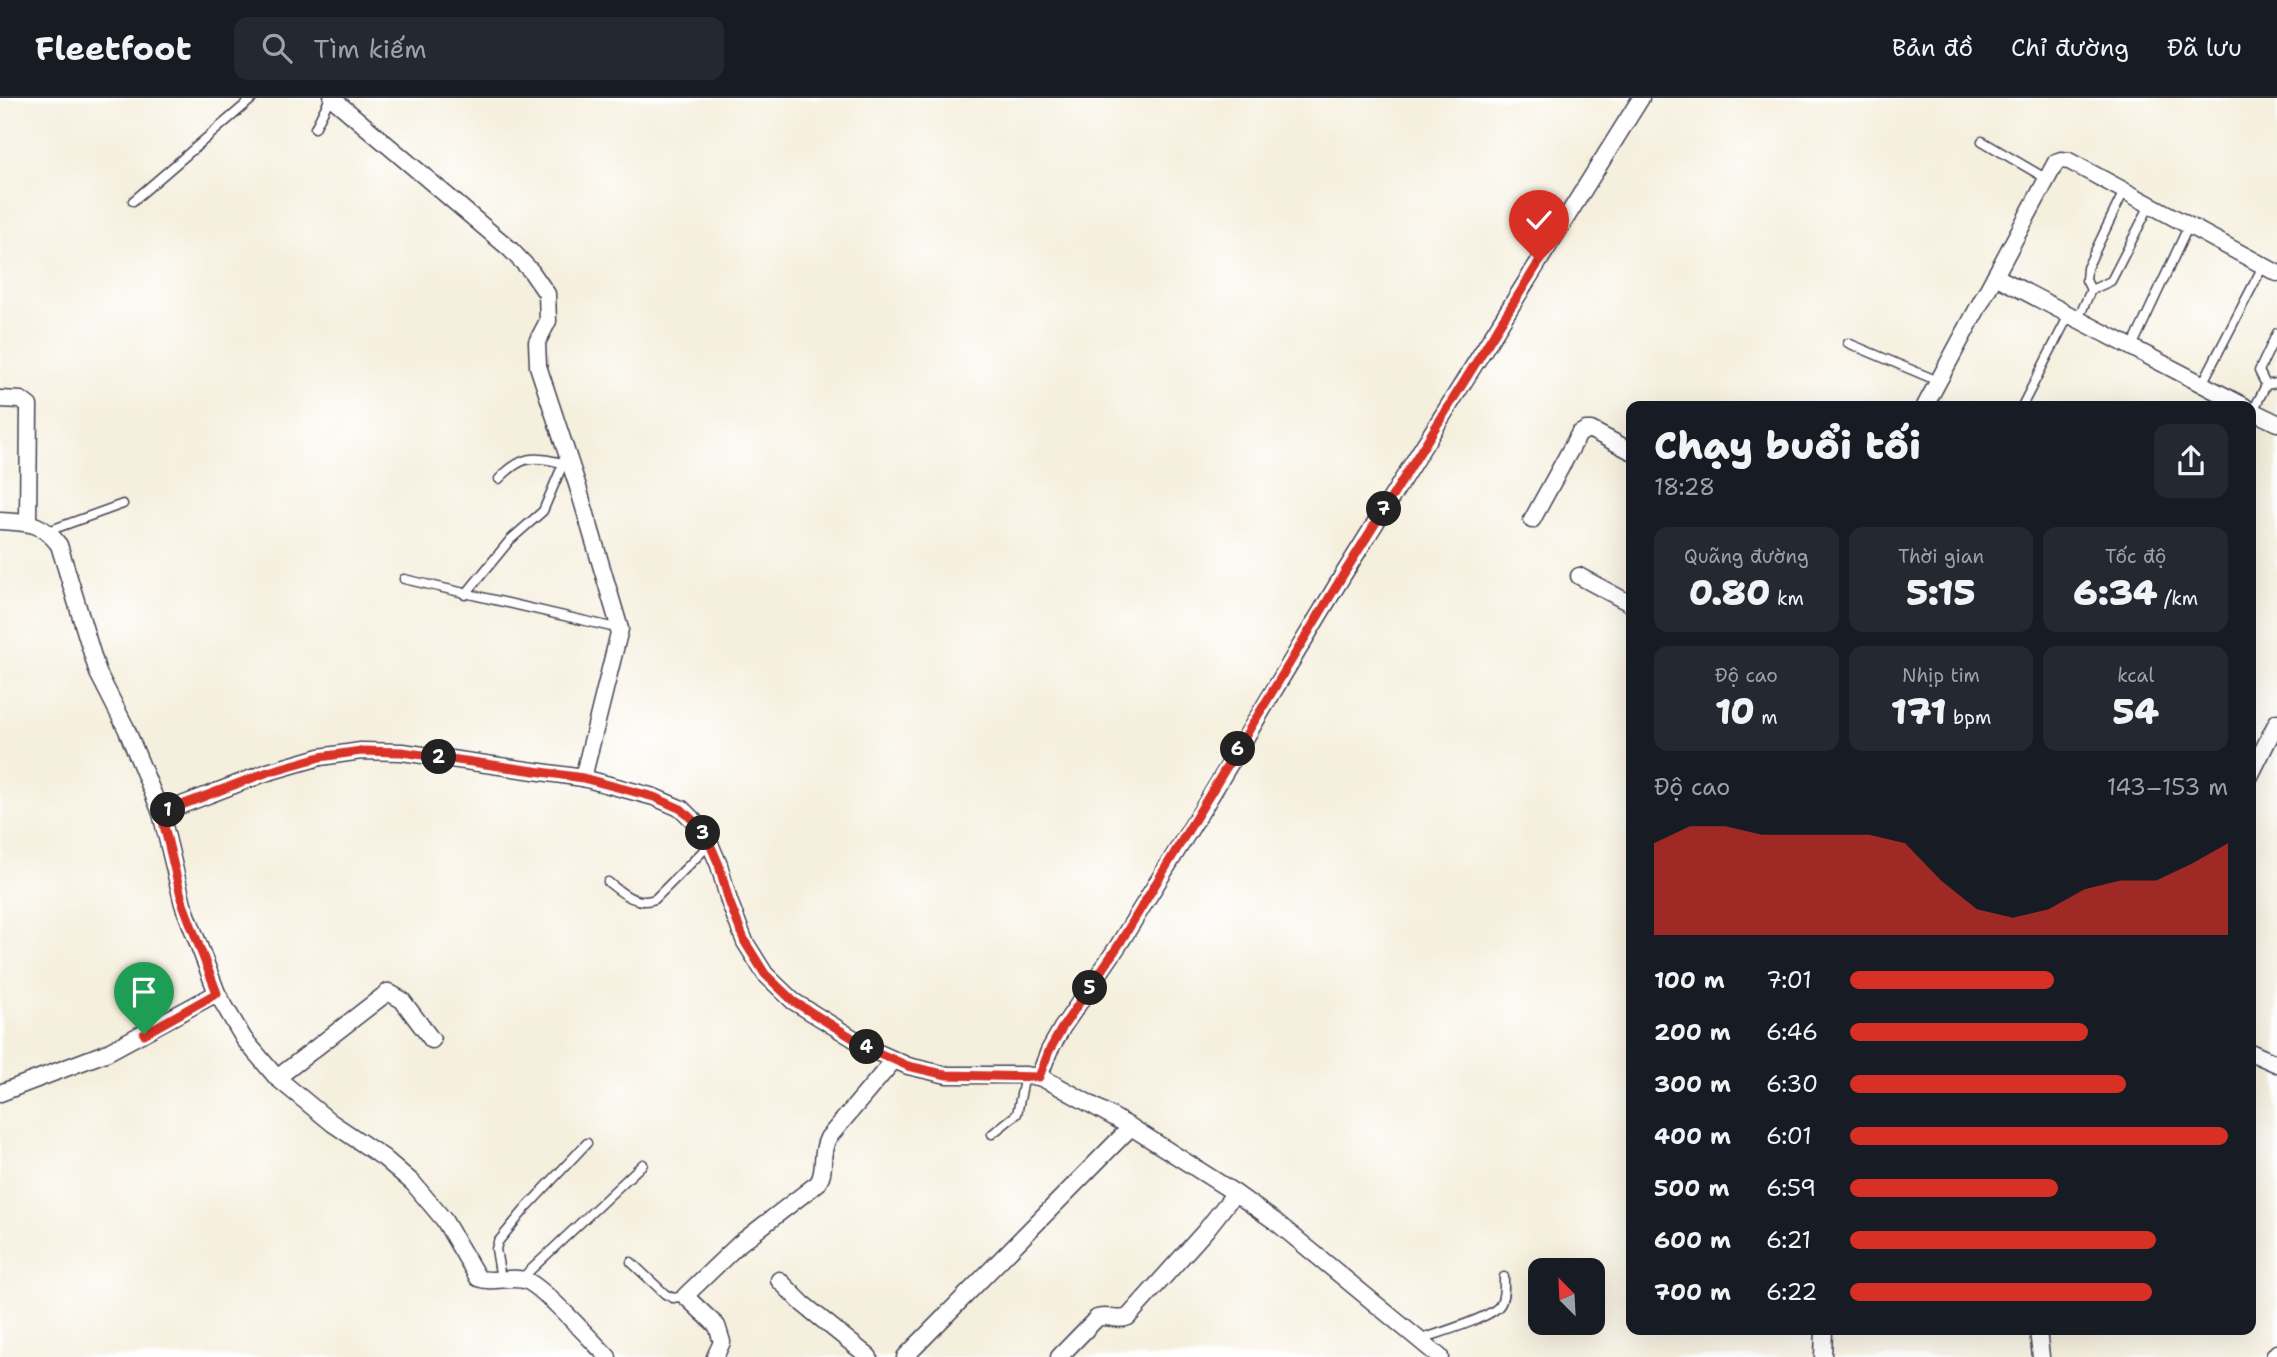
<!DOCTYPE html>
<html lang="vi">
<head>
<meta charset="utf-8">
<style>
  body { margin:0; font-family:"Shantell Sans",sans-serif; background:#242831; color:#f1f3f6; height:100vh; display:flex; flex-direction:column; font-size:26px; white-space:nowrap }
  * { box-sizing:border-box; margin:0 }
  p { font-size:23px; color:#9ea1a6 }
  .icon { flex:none; width:38px; height:38px; fill:none; stroke:currentColor; stroke-width:2; stroke-linecap:round; stroke-linejoin:round }
  .map { position:relative; flex:1; overflow:hidden }
  .sheet { position:absolute; left:1626px; top:303px; width:630px; height:934px; display:flex; flex-direction:column; background:#171b24; border-radius:14px; box-shadow:0 7px 28px #0002 }
  .sheet>* { flex:none }
  .needle { width:46px; rotate:336deg }
  .fabs { position:absolute; left:1528px; top:1160px; display:grid; gap:14px }
  .fabs a { display:grid; place-items:center; width:77px; height:77px; border-radius:14px; background:#171b24; box-shadow:0 7px 28px #0002; font-size:35px }
  .pin { position:absolute; display:grid; place-items:center; width:60px; height:60px; color:#fff; margin:-72px -30px; border-radius:50% 50% 50% 0; rotate:-45deg; box-shadow:0 0 7px #0007 }
  .pin .icon { rotate:45deg }
  .km { position:absolute; width:35px; height:35px; margin:-18px; border-radius:50%; background:#222; color:#fff; font-size:19px; line-height:35px; text-align:center }
  .round { display:grid; place-items:center; flex:none; width:74px; height:74px; border-radius:14px; background:#242831 }
  .overview { display:flex; align-items:center; justify-content:space-between; height:119px; padding:0 28px }
  h1 { font-size:38px; font-weight:800; line-height:52px }
  .metrics { display:grid; grid-template-columns:repeat(3,1fr); gap:10px; height:119px; padding:7px 28px }
  .metrics div { display:grid; align-content:center; border-radius:14px; background:#242831; text-align:center }
  .metrics b { font-size:35px; font-weight:800 }
  .metrics small { font-size:19px; font-weight:400 }
  .metrics p { font-size:19px }
  .chart { height:196px; padding:14px 28px }
  .chart p { display:flex; justify-content:space-between }
  .chart svg { width:100%; height:126px; margin-top:7px; fill:#d93025; opacity:.7 }
  ul { padding:0 28px; list-style:none; font-size:23px }
  li { display:grid; grid-template-columns:112px 84px 1fr; align-items:center; height:52px }
  li i { height:18px; border-radius:9px; background:#d93025 }
  header { display:flex; align-items:center; gap:42px; box-sizing:border-box; height:98px; padding:0 35px; background:#171b24; border-bottom:2px solid #363941 }
  header strong { font-size:33px }
  nav { display:flex; gap:38px; margin-inline-start:auto; font-size:24px }
  .search { width:490px; height:63px; background:#242831; display:flex; align-items:center; gap:18px; box-sizing:border-box; padding:0 24px; border-radius:14px; color:#9ea1a6; font-size:26px }
  .map>svg:first-child { display:block }
</style>
</head>
<body>
<header>
<strong>Fleetfoot</strong>
<div class="search"><svg class="icon" aria-label="search" viewBox="0 0 24 24"><circle cx="10" cy="10" r="6"/><path d="M15 15l6 6"/></svg>Tìm kiếm</div>
<nav><a>Bản đồ</a><a>Chỉ đường</a><a>Đã lưu</a></nav>
</header>
<div class="map">
<svg width="2277" height="1259" viewBox="0 0 2277 1259">
  <rect width="100%" height="100%" fill="#fff"/>
  <filter id="ink" filterUnits="userSpaceOnUse"><feTurbulence type="fractalNoise" baseFrequency=".0143" numOctaves="2"/><feDisplacementMap in="SourceGraphic" scale="14" xChannelSelector="R" yChannelSelector="G"/><feConvolveMatrix kernelMatrix="1 2 1 2 8 2 1 2 1" color-interpolation-filters="sRGB"/></filter>
  <filter id="wash" filterUnits="userSpaceOnUse"><feTurbulence type="fractalNoise" baseFrequency=".00686" numOctaves="4" result="noise"/><feDisplacementMap in="SourceGraphic" scale="28" xChannelSelector="R" yChannelSelector="G"/><feGaussianBlur stdDeviation="1.57" result="paint"/><feColorMatrix in="noise" values="0 0 0 0 0 0 0 0 0 0 0 0 0 0 0 0 0 1.4 0 .05"/><feComposite in="paint" operator="in"/></filter>
  <g filter="url(#wash)">
    <rect width="100%" height="100%" fill="#f5efdd"/>
  </g>
  <g filter="url(#ink)">
    <g fill="none" stroke-linecap="round" stroke-linejoin="round">
      <g stroke="#424153" stroke-width="11">
        <g id="service">
          <polyline points="315,30 330,0"/>
          <polyline points="1982,43 2047,81"/>
          <polyline points="133,103 253,0"/>
          <polyline points="2091,192 2086,182 2087,170 2124,93"/>
          <polyline points="2078,221 2091,192 2111,183 2150,107"/>
          <polyline points="1848,245 1938,283"/>
          <polyline points="2132,249 2189,127"/>
          <polyline points="2202,286 2263,168"/>
          <polyline points="2266,287 2259,273 2277,235"/>
          <polyline points="2022,308 2069,217"/>
          <polyline points="2253,313 2266,287 2277,285"/>
          <path d="M499,381C522,357 532,358 563,365"/>
          <polyline points="48,433 123,406"/>
          <polyline points="404,481 620,531"/>
          <polyline points="465,497 510,442 543,413 566,359"/>
          <path d="M608,784C622,795 636,808 655,801L710,746"/>
          <polyline points="992,1036 1017,1016 1025,977"/>
          <polyline points="631,1164 665,1196 673,1200 685,1198"/>
          <polyline points="501,1181 496,1151 498,1144 526,1110 587,1045"/>
          <polyline points="521,1181 643,1066"/>
          <path d="M1419,1242C1435,1236 1492,1220 1500,1207C1505,1199 1504,1187 1504,1179"/>
        </g>
      </g>
      <g stroke="#424153" stroke-width="19">
        <g id="minor">
          <polyline points="332,0 510,151 531,173 547,196 548,223 537,244 538,268 577,386 620,531 583,680"/>
          <polyline points="0,301 21,302 29,308 28,425"/>
          <polyline points="1925,308 1995,178"/>
          <polyline points="2244,308 1995,178 2056,64 2061,62 2069,63 2277,175"/>
          <polyline points="2250,312 2277,325"/>
          <polyline points="1532,422 1579,336 1586,332 1591,332 1631,353"/>
          <path d="M0,423C28,425 41,423 59,447L98,575L126,630L161,715L183,806L217,895L244,941L277,980L332,1025L384,1060L413,1085L444,1122L478,1180C493,1186 511,1177 527,1183C544,1190 592,1243 608,1259"/>
          <polyline points="1579,478 1631,506"/>
          <polyline points="2250,678 2277,624"/>
          <polyline points="161,715 268,674 320,659 361,653 402,654 583,680 654,699 682,711 698,727 710,746 719,767 729,803 745,844 765,876 793,903 872,952 908,968 947,977 1025,977 1039,979 1056,987 1131,1029 1235,1095 1276,1124 1440,1259"/>
          <polyline points="2250,954 2277,966"/>
          <polyline points="1039,979 1049,953 1062,930 1118,848 1207,704 1343,477 1641,0"/>
          <polyline points="277,980 388,894 402,902 432,942"/>
          <polyline points="0,995 108,954 217,895"/>
          <polyline points="779,1182 803,1206 869,1259"/>
          <polyline points="2038,1232 2041,1259"/>
          <path d="M715,1259L722,1244L717,1228L685,1198L739,1146L818,1085C827,1071 819,1058 828,1040L894,962"/>
          <polyline points="905,1259 1131,1029"/>
          <path d="M1059,1259L1097,1220C1107,1216 1118,1224 1128,1219L1206,1132L1235,1095"/>
          <polyline points="1823,1259 1824,1232"/>
          <polyline points="2274,1259 2277,1255"/>
        </g>
      </g>
      <use href="#service" stroke="#fff" stroke-width="8"/>
      <use href="#minor" stroke="#fff" stroke-width="16"/>
    </g>
  </g>
  <g fill="none" stroke-linecap="round" stroke-linejoin="round" filter="url(#ink)">
    <g stroke="#fff" stroke-width="14">
      <polyline id="route" points="144,936 217,895 183,806 161,715 268,674 320,659 361,653 402,654 583,680 654,699 681,711 698,727 710,746 719,767 729,803 745,844 765,876 793,903 872,952 908,968 947,977 1039,979 1049,953 1062,930 1118,848 1343,477 1539,164"/>
    </g>
    <use href="#route" stroke="#d93025" stroke-width="9"/>
  </g>
</svg>
<div class="fabs">
<a><svg class="needle" viewBox="-14 -14 28 28"><path d="M0-13l5 13h-10z" fill="#e53935"/><path d="M0 13l5-13h-10z" fill="#9ea1a6"/></svg></a>
</div>
<div class="pin" style="left:144px;top:936px;background:#1e9e55"><svg class="icon" aria-label="arrive" viewBox="0 0 24 24"><path d="M6 21V4h12l-3 4 3 4H6"/></svg></div>
<div class="pin" style="left:1539px;top:164px;background:#d93025"><svg class="icon" aria-label="check" viewBox="0 0 24 24"><path d="M5 12l5 5 9-10"/></svg></div>
<b class="km" style="left:168px;top:712px">1</b>
<b class="km" style="left:439px;top:659px">2</b>
<b class="km" style="left:703px;top:735px">3</b>
<b class="km" style="left:867px;top:949px">4</b>
<b class="km" style="left:1090px;top:890px">5</b>
<b class="km" style="left:1238px;top:651px">6</b>
<b class="km" style="left:1384px;top:411px">7</b>
<section class="sheet">
<div class="overview"><div><h1>Chạy buổi tối</h1><p>18:28</p></div><a class="round"><svg class="icon" aria-label="share" viewBox="0 0 24 24"><path d="M12 15V3M7 8l5-5 5 5M5 13v7h14v-7"/></svg></a></div>
<div class="metrics">
<div><p>Quãng đường</p><b>0.80<small> km</small></b></div>
<div><p>Thời gian</p><b>5:15</b></div>
<div><p>Tốc độ</p><b>6:34<small> /km</small></b></div>
</div>
<div class="metrics">
<div><p>Độ cao</p><b>10<small> m</small></b></div>
<div><p>Nhịp tim</p><b>171<small> bpm</small></b></div>
<div><p>kcal</p><b>54</b></div>
</div>
<div class="chart"><p><span>Độ cao</span>143–153 m</p>
<svg viewBox="0 0 160 44" preserveAspectRatio="none"><path d="M0 44V12L10 6L20 6L30 9L40 9L50 9L60 9L70 12L80 25L90 35L100 38L110 35L120 28L130 25L140 25L150 19L160 12V44z"/></svg>
</div>
<ul>
<li><b>100 m</b>7:01<i style="width:54%"></i></li>
<li><b>200 m</b>6:46<i style="width:63%"></i></li>
<li><b>300 m</b>6:30<i style="width:73%"></i></li>
<li><b>400 m</b>6:01<i style="width:100%"></i></li>
<li><b>500 m</b>6:59<i style="width:55%"></i></li>
<li><b>600 m</b>6:21<i style="width:81%"></i></li>
<li><b>700 m</b>6:22<i style="width:80%"></i></li>
</ul>
</section>
</div>
</body>
</html>
